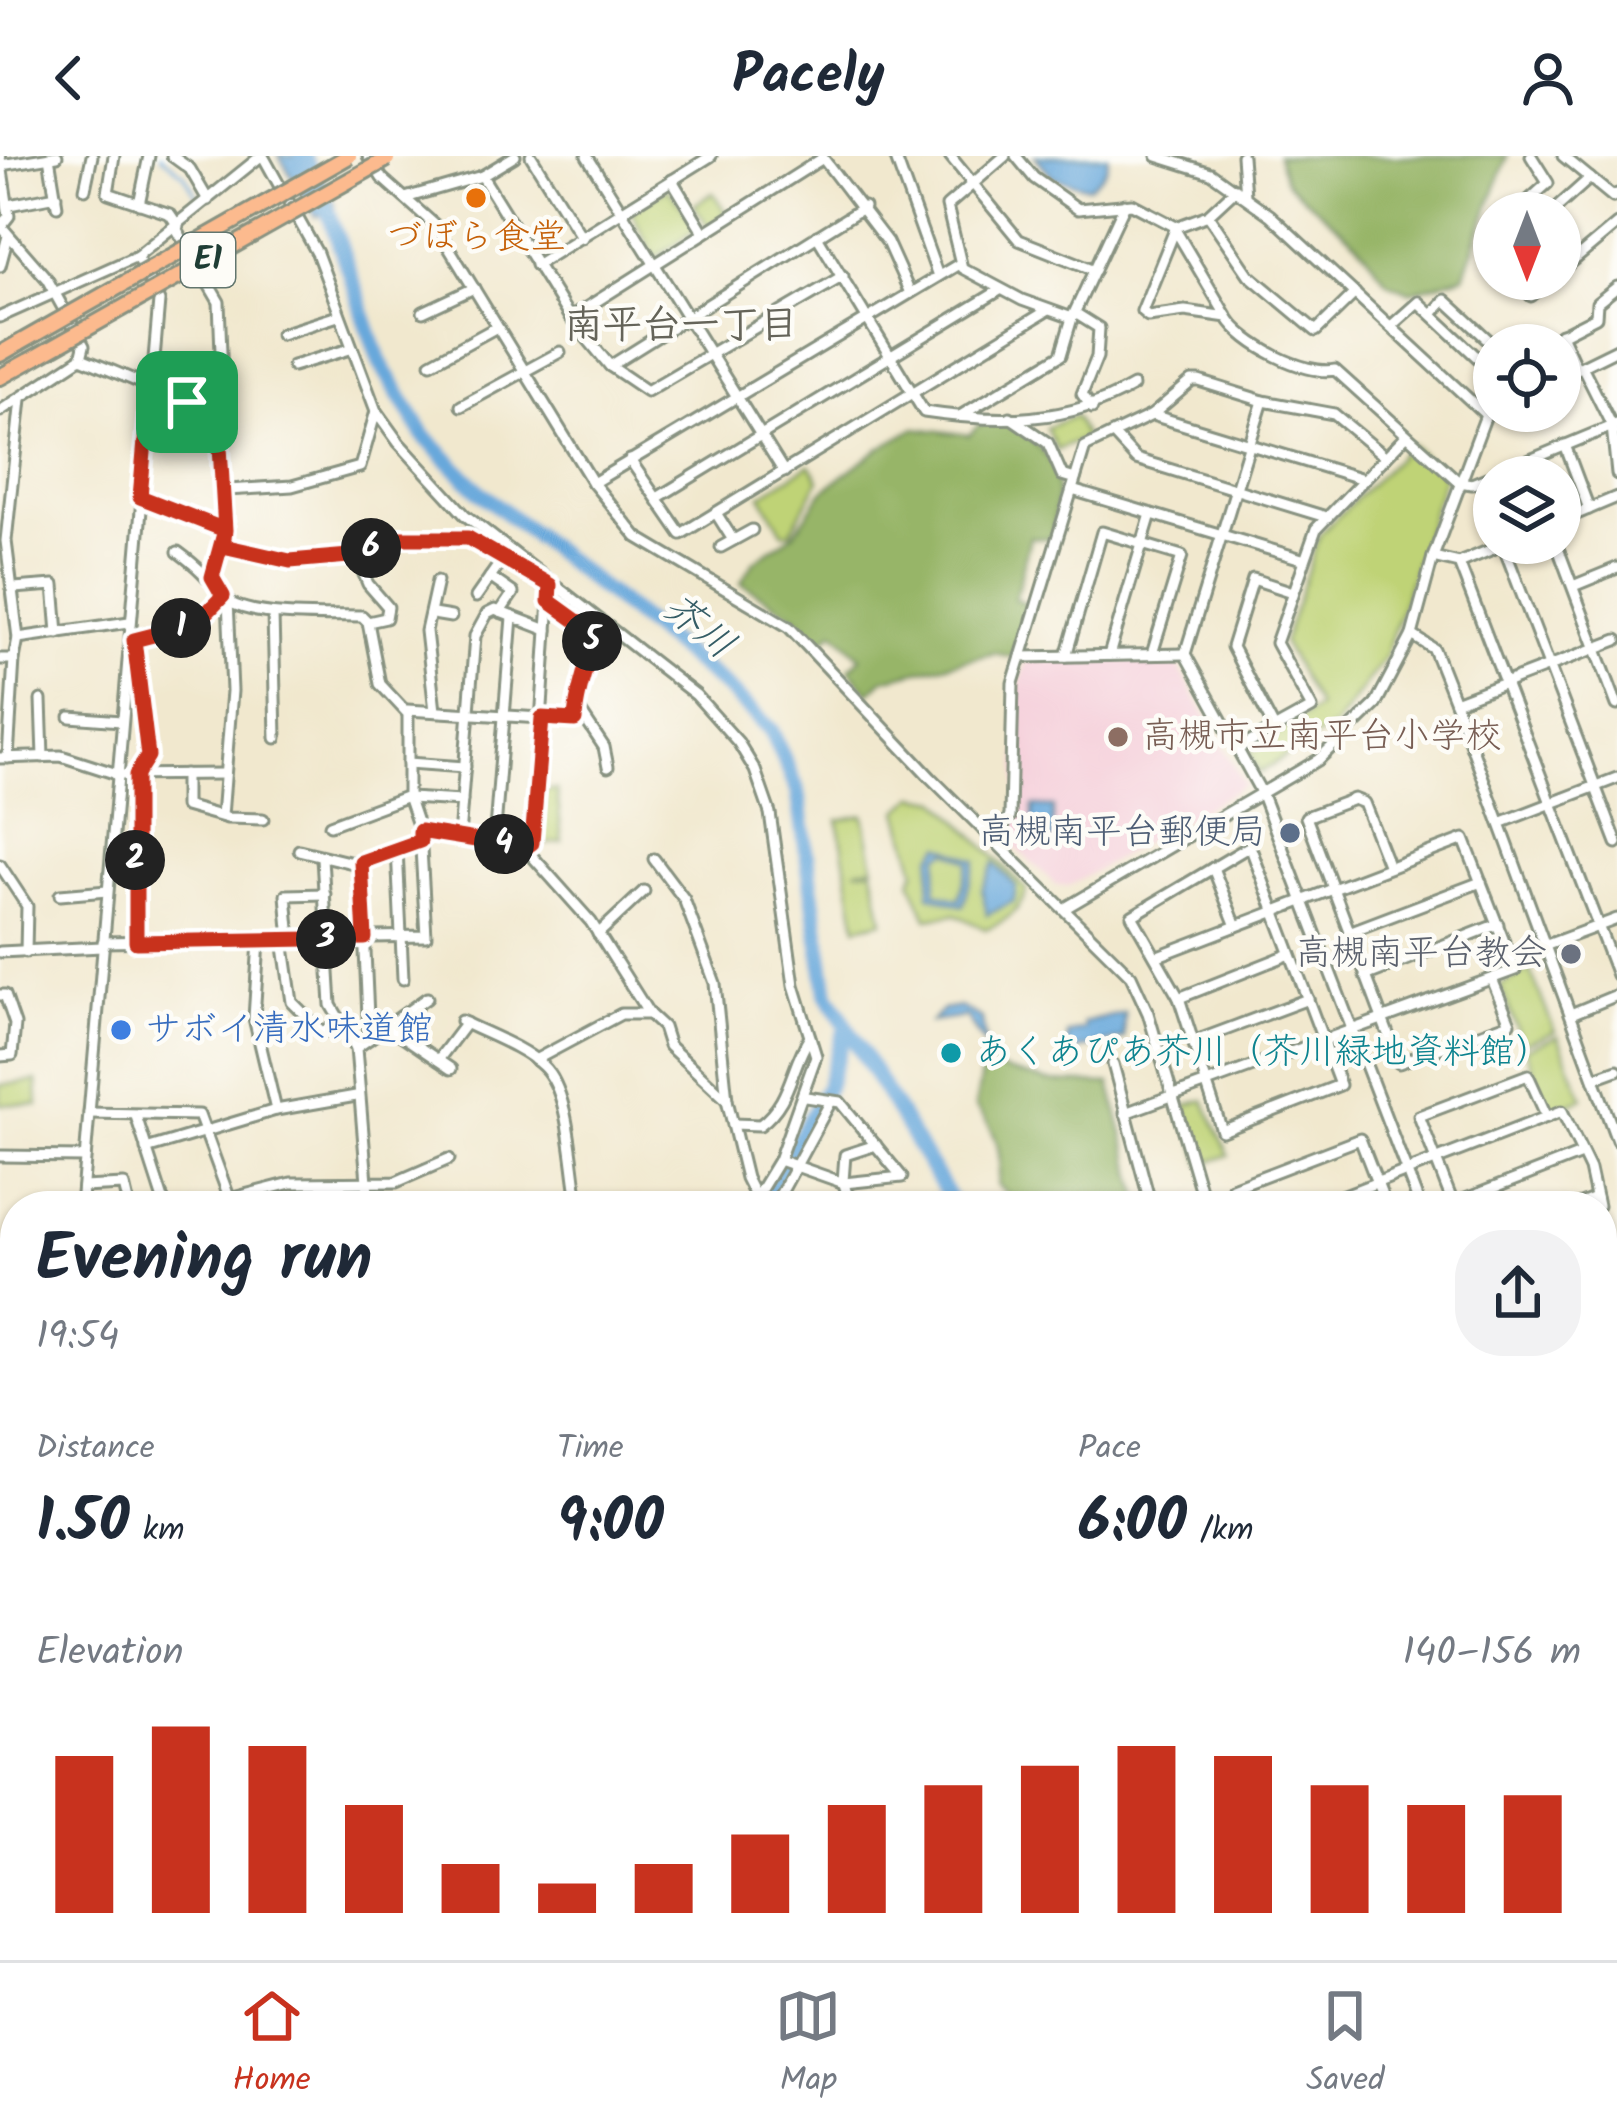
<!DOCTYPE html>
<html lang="en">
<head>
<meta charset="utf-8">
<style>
  body { margin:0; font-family:Kalam,"Klee One",sans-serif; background:#f2f2f3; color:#1f2937; height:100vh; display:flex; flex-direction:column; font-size:45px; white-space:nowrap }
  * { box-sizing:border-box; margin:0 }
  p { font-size:39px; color:#747a83 }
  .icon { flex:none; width:66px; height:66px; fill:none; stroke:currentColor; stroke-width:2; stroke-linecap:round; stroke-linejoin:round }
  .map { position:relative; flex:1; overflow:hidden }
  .sheet { position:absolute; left:0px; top:1035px; width:1617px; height:771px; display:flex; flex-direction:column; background:#fff; border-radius:48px 48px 0 0; box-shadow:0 3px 9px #0004 }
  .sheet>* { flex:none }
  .needle { width:78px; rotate:180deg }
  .tools { position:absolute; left:1473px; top:36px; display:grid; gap:24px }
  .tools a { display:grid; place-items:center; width:108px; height:108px; border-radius:50%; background:#fff; box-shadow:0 3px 9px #0004; font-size:60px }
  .pin { position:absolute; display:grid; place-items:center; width:102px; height:102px; color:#fff; margin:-51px; border-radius:24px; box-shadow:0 6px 18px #0006 }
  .km { position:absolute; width:60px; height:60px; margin:-30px; border-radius:50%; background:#222; color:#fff; font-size:33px; line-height:60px; text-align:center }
  .round { display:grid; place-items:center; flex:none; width:126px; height:126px; border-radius:48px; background:#f2f2f3 }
  .head { display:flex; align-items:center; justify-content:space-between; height:204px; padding:0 36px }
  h1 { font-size:66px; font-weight:700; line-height:90px }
  .figures { display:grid; grid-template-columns:repeat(3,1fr); gap:18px; height:204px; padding:12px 36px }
  .figures div { display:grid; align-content:center }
  .figures b { font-size:60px; font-weight:700 }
  .figures small { font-size:33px; font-weight:400 }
  .figures p { font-size:33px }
  .chart { height:336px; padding:24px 36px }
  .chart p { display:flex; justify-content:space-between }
  .chart svg { width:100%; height:216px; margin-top:12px; stroke:#c8321e; stroke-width:6 }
  header { display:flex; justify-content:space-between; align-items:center; height:156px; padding:0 36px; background:#fff; font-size:54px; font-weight:700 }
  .menu { display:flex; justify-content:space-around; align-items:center; height:168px; border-top:3px solid #e0e1e3; background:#fff; font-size:33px; color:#747a83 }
  .menu a { display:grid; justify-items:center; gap:6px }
  .menu .active { color:#c8321e }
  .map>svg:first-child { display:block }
</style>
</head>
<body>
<header><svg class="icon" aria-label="back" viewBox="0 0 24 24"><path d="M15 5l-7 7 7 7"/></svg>Pacely<svg class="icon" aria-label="person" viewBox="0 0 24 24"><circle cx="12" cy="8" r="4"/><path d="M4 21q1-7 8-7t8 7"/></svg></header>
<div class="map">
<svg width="1617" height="1804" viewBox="0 0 1617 1804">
  <rect width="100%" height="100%" fill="#fdfcf7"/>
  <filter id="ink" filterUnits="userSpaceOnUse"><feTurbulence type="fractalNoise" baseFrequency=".00833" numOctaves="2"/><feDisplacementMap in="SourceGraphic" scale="24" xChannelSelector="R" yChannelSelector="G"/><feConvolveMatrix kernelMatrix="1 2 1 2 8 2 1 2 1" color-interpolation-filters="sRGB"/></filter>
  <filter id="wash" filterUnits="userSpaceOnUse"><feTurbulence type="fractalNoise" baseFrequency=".004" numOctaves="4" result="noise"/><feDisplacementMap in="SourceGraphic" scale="48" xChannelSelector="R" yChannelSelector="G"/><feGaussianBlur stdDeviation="2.7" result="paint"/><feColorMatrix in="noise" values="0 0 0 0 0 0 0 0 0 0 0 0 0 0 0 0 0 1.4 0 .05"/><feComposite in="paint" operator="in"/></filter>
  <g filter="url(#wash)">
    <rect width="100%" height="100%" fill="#f1e8ce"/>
    <g fill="#f5cfda">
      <polygon points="1175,504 1245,629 1069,730 1056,729 1004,681 1016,663 1017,538 1026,505"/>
      <polygon points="1617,1411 1617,1605 1602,1564 1602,1522"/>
    </g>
    <g fill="#bfd376" stroke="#6f8855" stroke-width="3">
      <polygon points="668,32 698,72 655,102 631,55"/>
      <polygon points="713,37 727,58 708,71 694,49"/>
      <polygon points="1075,260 1085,282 1057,294 1046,272"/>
      <polygon points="1411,288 1444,320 1385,501 1336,569 1259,617 1249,597 1318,551 1283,487 1320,378"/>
      <polygon points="810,309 819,324 791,376 783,377 761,339"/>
      <polygon points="540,634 557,634 562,686 536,689"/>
      <path d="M915,640L939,644L1027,734C1020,755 1006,766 985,773L955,758L927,762L911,725L916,715L899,655Z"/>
      <polygon points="864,659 874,710 855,714 873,713 883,765 857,771 838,664"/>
      <polygon points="1530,814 1555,876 1523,888 1500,830"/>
      <polygon points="1558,880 1583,942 1549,956 1525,893"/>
      <polygon points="37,925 38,949 0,948 0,929"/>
      <polygon points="1204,944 1229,999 1202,1009 1185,950"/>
    </g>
    <g fill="#97b567" stroke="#5b794e" stroke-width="3">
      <polygon points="1277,0 1507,0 1464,120 1411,136 1388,126 1356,86 1286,26"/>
      <path d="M1008,267C1064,304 1062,321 1051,383L1030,381L1015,443L1031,449L1012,501L995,497L884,523L869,537L849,513L861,501L834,475L820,487L800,463L741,427L754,405L794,378L823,335L880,292L916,272L969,279L979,269Z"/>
      <path d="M983,909L1049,926L1110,928L1142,1050H1021L997,1029C1004,998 997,974 975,951Z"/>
      <polygon points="1442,1791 1540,1791 1523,1804 1449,1804"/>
    </g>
    <g fill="#68a8db" stroke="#447288" stroke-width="3" fill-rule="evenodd">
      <polygon points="279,0 311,0 335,50 316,61"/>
      <path d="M1035,0H1108C1109,15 1099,23 1088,31L1053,21Z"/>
      <polygon points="1033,650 1053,651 1053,684 1033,683"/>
      <path d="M941,689L976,704L963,750L929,739L932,700ZM948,695L969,706L959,743L935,736L939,700Z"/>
      <polygon points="994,707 1016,730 1014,745 987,759 982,734"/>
      <polygon points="960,851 982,863 986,891 966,861 931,866 943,854"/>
      <polygon points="1125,857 1124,882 1066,897 1068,878 1085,873 1084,867"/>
    </g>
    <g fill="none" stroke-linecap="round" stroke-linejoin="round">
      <polyline stroke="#68a8db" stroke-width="3" points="161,0 184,18 197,40"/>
      <g stroke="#68a8db" stroke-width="16">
        <polyline points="303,0 319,29 380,206 424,280 480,336 720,526 771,574 798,635 827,838 954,1050"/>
        <polyline points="761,1050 827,931 846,872"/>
        <polyline points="0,1686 15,1665"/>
        <polyline points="894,1791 901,1804"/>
        <polyline points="1309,1791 1314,1804"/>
      </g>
    </g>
  </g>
  <g filter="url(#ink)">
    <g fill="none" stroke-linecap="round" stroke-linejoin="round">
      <g stroke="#889281" stroke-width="15">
        <g id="minor">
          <polyline points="114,0 108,37 170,58 178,70"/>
          <polyline points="172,0 190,13 208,44"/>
          <polyline points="263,0 317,97 376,255 399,287 465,359 696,539 738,586 755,614 770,657 794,829 816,900 779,1004 751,1050"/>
          <polyline points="368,0 382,22 435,69 593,327 637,381 789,471 931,622 1131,820 1148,857 1205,1050"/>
          <polyline points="531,0 582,82"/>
          <polyline points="587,0 784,316"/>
          <polyline points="895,0 938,120"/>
          <polyline points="950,0 1019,84 1095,114"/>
          <polyline points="1005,0 947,50 962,112 1022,144 1072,162 1125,48"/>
          <polyline points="1016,0 1034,22 1078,53 1132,48 1176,71 1208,59 1236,33"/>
          <polyline points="1157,0 1211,17 1270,59 1486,259"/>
          <polyline points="1242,0 1245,40"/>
          <polyline points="1563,0 1613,41 1617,38"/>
          <polyline points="0,1 9,60 1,70"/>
          <polyline points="49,1 57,50"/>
          <polyline points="822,1 887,86 910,137"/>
          <polyline points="1,9 57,0"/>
          <polyline points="482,20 570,162 610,210 864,51"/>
          <polyline points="672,24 704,77"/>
          <polyline points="85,33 92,0"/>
          <polyline points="405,42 482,20 515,0"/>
          <polyline points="139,48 149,0"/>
          <polyline points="9,49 56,40"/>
          <polyline points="1522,57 1519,53 1548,27 1531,0"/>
          <polyline points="1551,57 1590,22"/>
          <polyline points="1208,59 1249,119 1316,175 1355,137"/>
          <polyline points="0,69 47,123 84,190 81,202"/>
          <polyline points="1176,71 1142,155 1148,160 1185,155 1227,161 1176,75"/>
          <path d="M817,80L924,256C997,267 1068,268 1133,230"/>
          <polyline points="536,109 711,0"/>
          <polyline points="0,110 8,80"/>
          <polyline points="1560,116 1617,68"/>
          <polyline points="1517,123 1531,140 1551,123"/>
          <polyline points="423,156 474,132"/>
          <polyline points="1075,157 1099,172 1097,201 1082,238 1092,252"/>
          <polyline points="1432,158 1445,144 1494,189"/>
          <polyline points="0,161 137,100 261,0"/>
          <path d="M1227,161C1243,188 1305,220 1335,214L1459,326L1472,328L1617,268"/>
          <polyline points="570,162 823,2"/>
          <polyline points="1391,170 1418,146 1494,217"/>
          <polyline points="281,178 338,160"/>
          <polyline points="1561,178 1577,213"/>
          <polyline points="1541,189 1596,161 1597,147 1617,131"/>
          <polyline points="431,207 497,171"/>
          <polyline points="293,210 350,193"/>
          <polyline points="610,210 647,235 843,120"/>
          <polyline points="1582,210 1612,270 1617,318"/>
          <polyline points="1560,221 1617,193"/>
          <polyline points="1263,245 1185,498 1261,636 1420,1050"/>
          <polyline points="461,250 560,196"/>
          <polyline points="0,255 81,202 189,247 207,271 224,272 219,146 176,72"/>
          <polyline points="1152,259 1363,323"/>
          <polyline points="960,260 1061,199 1072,162"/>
          <polyline points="1010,261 1048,287 1062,319 1075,323"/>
          <polyline points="1113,278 1136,303 1326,361"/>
          <polyline points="1565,289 1589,353"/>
          <polyline points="630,304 681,378 1048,154"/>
          <polyline points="593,327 959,108"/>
          <polyline points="227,334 292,330 360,311 376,255"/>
          <polyline points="1072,334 1302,403"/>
          <polyline points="140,341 225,374"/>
          <polyline points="657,342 1000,134"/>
          <polyline points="716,357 733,384"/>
          <polyline points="1560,365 1617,341"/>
          <polyline points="1556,387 1617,549"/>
          <polyline points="1503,389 1617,687"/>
          <polyline points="223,390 289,405 361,399 395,381 468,382 517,407"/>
          <polyline points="721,391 752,374"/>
          <polyline points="356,399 368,428 388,451 386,462 368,466"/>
          <polyline points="1433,401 1459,407 1507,387"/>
          <polyline points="1459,407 1617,819"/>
          <polyline points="212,421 225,374 219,274"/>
          <polyline points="490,421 513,437 500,456"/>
          <polyline points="1573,430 1617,412"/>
          <polyline points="14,432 54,429 58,477"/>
          <polyline points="476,441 504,401"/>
          <polyline points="549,445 587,471"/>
          <polyline points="273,458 276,582"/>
          <polyline points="433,458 451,461"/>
          <polyline points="1412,479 1434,493 1455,546 1617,985"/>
          <polyline points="18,482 129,466"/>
          <polyline points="134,484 148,600 136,619 136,786"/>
          <polyline points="134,484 196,468 223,440"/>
          <polyline points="1109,499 1151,358"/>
          <polyline points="1066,500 1102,376 1182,400 1152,498"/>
          <polyline points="1021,501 1185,498"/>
          <polyline points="0,503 14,503 18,482 6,385 21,243"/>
          <polyline points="41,544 43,601"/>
          <polyline points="1455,546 1617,484"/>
          <polyline points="576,549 604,591 608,611"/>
          <path d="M407,554L575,564C576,532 591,507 593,476L587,471L593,462"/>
          <polyline points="435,555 426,475 437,425"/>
          <polyline points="70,561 121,565"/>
          <polyline points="1274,572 1232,491 1253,423 1293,436"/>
          <polyline points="1238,593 1312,552 1276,487 1316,373 1406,280"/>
          <polyline points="0,602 61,600 117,618"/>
          <polyline points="8,602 14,503"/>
          <polyline points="408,607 465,611"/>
          <polyline points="185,618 185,650 227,662 263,663"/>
          <polyline points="116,619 224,618"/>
          <polyline points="409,642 462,645"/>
          <polyline points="222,660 232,535 228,444"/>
          <polyline points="1500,667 1617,622"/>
          <polyline points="330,669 408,640"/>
          <polyline points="420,675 525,692 591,766 649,858 663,871 669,890 727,944 746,1022 760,1050"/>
          <polyline points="459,681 475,480 487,458 495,454 547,474"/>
          <polyline points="992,682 1010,661 1013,527 1085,291 1152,259 1192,225 1199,225 1263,245 1334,258 1386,301"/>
          <polyline points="494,686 512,461"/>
          <polygon points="1250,690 1340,929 1222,975 1179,842 1132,760"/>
          <polyline points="397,692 403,823"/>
          <polyline points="525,692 533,687 550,429"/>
          <polyline points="299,694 353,707 420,685"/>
          <polyline points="322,702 331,849 356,892"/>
          <polyline points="654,703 684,743 715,827 727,944"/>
          <polyline points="361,706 369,883"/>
          <polyline points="0,709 27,750 26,796"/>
          <polyline points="1389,711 1364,647 1354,643 1306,661 1399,907 1510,867 1492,823"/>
          <polyline points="1213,712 1236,770"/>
          <polyline points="60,739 107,735"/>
          <polyline points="1067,751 1318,604 1375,549 1412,479 1433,401 1486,259 1494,255"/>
          <polyline points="1349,776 1481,726"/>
          <polyline points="598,778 644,735"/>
          <polyline points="283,784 292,846 322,876 343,866"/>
          <polyline points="290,784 286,739 325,738"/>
          <polyline points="259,785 254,862 276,954"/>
          <path d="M103,786L426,780L420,675L408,640V558L380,528L368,466L362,460C332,459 240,464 223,440C208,421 197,410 178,396"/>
          <polyline points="1547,789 1617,763"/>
          <polyline points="0,796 102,791"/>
          <polyline points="1365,820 1498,768"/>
          <polyline points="0,839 5,839 15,868 12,899 0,900"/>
          <polyline points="1179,842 1290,798"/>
          <polyline points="1571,858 1617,839"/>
          <path d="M461,865C486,878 522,890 543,910C571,936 571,1013 579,1050"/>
          <polyline points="388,870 451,913"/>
          <polyline points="1193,886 1308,843"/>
          <polyline points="438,904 466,867"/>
          <polyline points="535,904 621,858 649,858"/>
          <polyline points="1113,908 1151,1050"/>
          <polyline points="1595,922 1617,914"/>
          <polyline points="89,957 199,959 229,1041"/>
          <polyline points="1125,957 1515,814 1464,683 1158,800"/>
          <polyline points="136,960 165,1050"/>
          <path d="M733,968L760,969C792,945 790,911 810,881"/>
          <polyline points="146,993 276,954 356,940"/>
          <polyline points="0,1000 85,1001"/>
          <polyline points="779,1004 844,1027 902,1021 840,946 806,941"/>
          <polyline points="83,1031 124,1029 129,1050"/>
          <polyline points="1453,1048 1581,998"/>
          <polyline points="81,1050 159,145 137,100"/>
          <polyline points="202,1050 291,1027 396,1026 449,1003"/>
          <polyline points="369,1050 356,892 427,842"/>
          <polyline points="774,1050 830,947"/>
          <polyline points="851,1050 843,1025 845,999 876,989"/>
          <polyline points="1240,1050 1232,1032 1360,983 1386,1050"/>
          <polyline points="1316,1050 1562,955 1590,1013 1598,1050"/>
          <polyline points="1454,1050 1419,960 1528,919 1547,961"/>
          <polyline points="1576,1050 1596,1042"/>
          <polyline points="1602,1099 1606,1141 1602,1167"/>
          <polyline points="0,1189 15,1190"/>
          <polyline points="0,1357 15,1337"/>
          <polyline points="1602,1435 1608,1263 1617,1232"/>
          <polyline points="0,1480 15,1493"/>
          <polyline points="0,1553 15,1524"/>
          <polyline points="1602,1583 1617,1623"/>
          <polyline points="1602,1643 1617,1641"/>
          <polyline points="0,1645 15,1651"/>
          <polyline points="0,1678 15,1657"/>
          <polyline points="1602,1689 1617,1674"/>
          <polyline points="1602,1747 1617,1728"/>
          <polyline points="0,1777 15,1783"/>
          <polyline points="156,1791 157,1804"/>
          <polyline points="259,1791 265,1804"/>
          <polyline points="309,1791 309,1804"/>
          <polyline points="495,1791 536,1804"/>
          <polyline points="786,1791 798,1804"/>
          <polyline points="914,1791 922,1804"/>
          <polyline points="1125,1791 1125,1804"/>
          <polyline points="1393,1791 1395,1804"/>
          <polyline points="1431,1791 1439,1804"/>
          <polyline points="37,1804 43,1791"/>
          <polyline points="105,1804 113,1791"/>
          <polyline points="278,1804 278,1791"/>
          <polyline points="1542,1804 1559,1791"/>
        </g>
      </g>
      <g stroke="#889281" stroke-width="20">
        <g id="highway">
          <polyline points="0,198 19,187"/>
          <polyline points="0,221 29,205"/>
        </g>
      </g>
      <use href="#minor" stroke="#fff" stroke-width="9"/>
      <use href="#highway" stroke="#fcba8e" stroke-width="14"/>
      <g stroke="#889281" stroke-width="20" stroke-linecap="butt">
        <g id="highway-bridge">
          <polyline points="19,187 349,0"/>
          <polyline points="29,205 387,3"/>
        </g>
      </g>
      <use href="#highway-bridge" stroke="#fcba8e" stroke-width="14"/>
    </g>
  </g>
  <g fill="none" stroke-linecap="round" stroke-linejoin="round" filter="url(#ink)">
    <g stroke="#fff" stroke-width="24">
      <path id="route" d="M187,246L208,271L219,274L225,374L212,421L223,440L196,468L134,484L148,600L136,619V786L365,782L361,706L420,685V675L525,692L532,687L542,562L575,564C576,532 591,507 592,476L549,445L550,429L468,382H395L361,399L290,405L223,390L225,374L140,341L150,229L187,246"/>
    </g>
    <use href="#route" stroke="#c8321e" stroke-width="15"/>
  </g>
  <circle fill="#e8710a" stroke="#fdfcf7" stroke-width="4.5" cx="476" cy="42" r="12"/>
  <circle fill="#8d6e63" stroke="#fdfcf7" stroke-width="4.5" cx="1118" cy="581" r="12"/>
  <circle fill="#5c6f8a" stroke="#fdfcf7" stroke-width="4.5" cx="1290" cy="677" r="12"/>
  <circle fill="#6b7280" stroke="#fdfcf7" stroke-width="4.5" cx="1571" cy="798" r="12"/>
  <circle fill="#3f7fe0" stroke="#fdfcf7" stroke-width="4.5" cx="121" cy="874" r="12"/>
  <circle fill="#0f9aa8" stroke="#fdfcf7" stroke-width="4.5" cx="951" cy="897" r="12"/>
  <g text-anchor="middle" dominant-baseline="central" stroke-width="9" stroke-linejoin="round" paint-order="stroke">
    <rect fill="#fdfcf7" stroke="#62766e" stroke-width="3" x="181" y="77" width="54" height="54" rx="9"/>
    <g font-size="33" font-weight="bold" fill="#1f3d34">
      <text x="208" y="104">E1</text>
    </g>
    <g font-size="36" fill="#c56008" stroke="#fdfcf7">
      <text x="476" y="82">づぼら食堂</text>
    </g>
    <g font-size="36" fill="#785e54" stroke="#fdfcf7" text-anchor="start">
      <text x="1142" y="581">高槻市立南平台小学校</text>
    </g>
    <g font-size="36" fill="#4e5e75" stroke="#fdfcf7" text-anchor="end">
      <text x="1266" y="677">高槻南平台郵便局</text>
    </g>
    <g font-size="36" fill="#5b616d" stroke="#fdfcf7" text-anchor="end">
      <text x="1547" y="798">高槻南平台教会</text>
    </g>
    <g font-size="36" fill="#366cbe" stroke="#fdfcf7" text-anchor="start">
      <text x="145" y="874">サボイ清水味道館</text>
    </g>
    <g font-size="36" fill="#0d838f" stroke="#fdfcf7" text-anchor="start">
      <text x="975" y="897">あくあぴあ芥川（芥川緑地資料館）</text>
    </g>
    <g font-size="39" font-weight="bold" fill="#656459" stroke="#fdfcf7">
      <text x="681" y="171">南平台一丁目</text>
    </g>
    <g font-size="39" font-style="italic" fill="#355d66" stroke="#fdfcf7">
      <text transform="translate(698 472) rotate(39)">芥川</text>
    </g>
  </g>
</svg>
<div class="tools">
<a><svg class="needle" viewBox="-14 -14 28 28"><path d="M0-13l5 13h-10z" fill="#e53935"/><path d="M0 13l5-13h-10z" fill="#747a83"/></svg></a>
<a><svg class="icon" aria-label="locate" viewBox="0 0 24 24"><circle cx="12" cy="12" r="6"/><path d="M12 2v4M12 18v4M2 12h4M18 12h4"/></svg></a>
<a><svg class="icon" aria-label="layers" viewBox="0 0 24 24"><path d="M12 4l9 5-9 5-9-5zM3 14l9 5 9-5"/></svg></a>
</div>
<div class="pin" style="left:187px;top:246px;background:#1e9e55"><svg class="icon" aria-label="arrive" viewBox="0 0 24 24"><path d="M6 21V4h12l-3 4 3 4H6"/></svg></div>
<b class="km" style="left:181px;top:472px">1</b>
<b class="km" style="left:135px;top:704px">2</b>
<b class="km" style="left:326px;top:783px">3</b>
<b class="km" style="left:504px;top:688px">4</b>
<b class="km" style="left:592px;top:485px">5</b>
<b class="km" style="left:371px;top:392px">6</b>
<section class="sheet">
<div class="head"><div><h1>Evening run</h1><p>19:54</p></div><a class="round"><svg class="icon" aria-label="share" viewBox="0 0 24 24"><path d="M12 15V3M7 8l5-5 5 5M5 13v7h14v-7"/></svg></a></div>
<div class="figures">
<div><p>Distance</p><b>1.50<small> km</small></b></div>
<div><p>Time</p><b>9:00</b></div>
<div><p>Pace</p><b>6:00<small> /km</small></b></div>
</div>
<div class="chart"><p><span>Elevation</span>140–156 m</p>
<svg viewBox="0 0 160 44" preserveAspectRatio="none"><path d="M5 44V12M15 44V6M25 44V10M35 44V22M45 44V34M55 44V38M65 44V34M75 44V28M85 44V22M95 44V18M105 44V14M115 44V10M125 44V12M135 44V18M145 44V22M155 44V20"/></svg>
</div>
</section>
</div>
<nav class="menu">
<a class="active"><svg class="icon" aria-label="home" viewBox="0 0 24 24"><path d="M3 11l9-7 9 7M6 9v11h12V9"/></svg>Home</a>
<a><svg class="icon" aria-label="map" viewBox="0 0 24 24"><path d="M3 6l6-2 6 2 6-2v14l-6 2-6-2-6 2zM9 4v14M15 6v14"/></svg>Map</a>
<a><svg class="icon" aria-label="saved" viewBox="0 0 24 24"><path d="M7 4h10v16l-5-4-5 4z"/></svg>Saved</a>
</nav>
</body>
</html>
